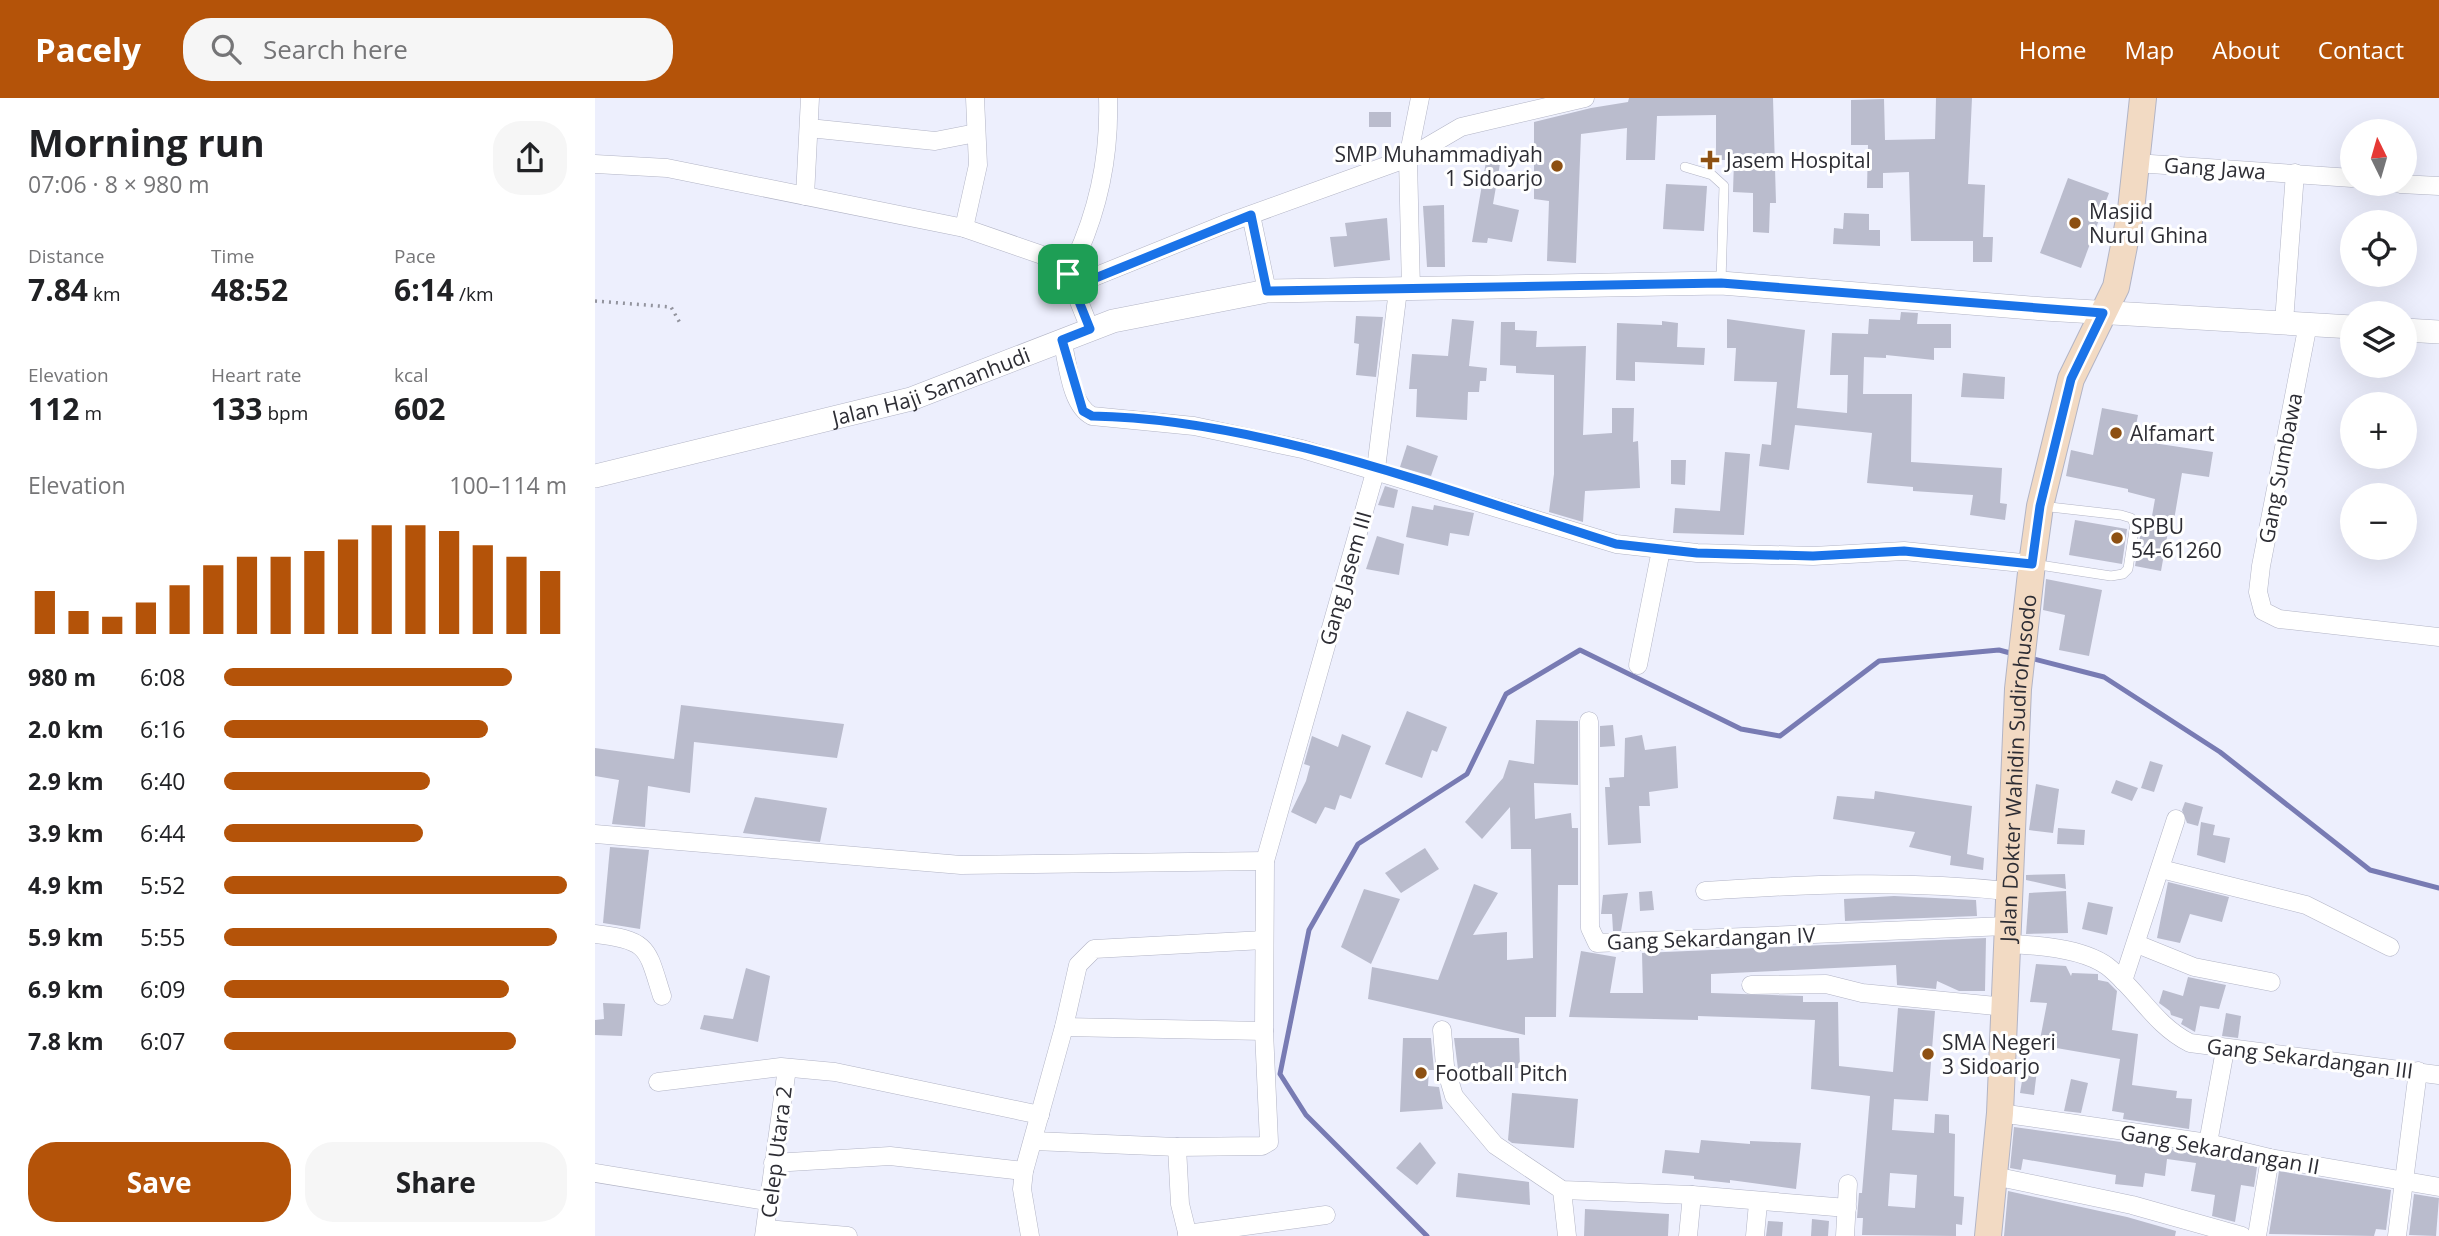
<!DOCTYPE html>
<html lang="en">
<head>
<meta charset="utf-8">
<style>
  body { margin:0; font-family:"Open Sans",sans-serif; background:#f6f6f6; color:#202124; height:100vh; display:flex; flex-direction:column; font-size:26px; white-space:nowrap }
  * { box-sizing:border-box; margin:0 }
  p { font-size:23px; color:#757577 }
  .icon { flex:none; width:38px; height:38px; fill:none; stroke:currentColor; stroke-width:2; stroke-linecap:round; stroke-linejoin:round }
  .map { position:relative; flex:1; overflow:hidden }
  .sheet { display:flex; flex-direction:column; background:#fff; width:595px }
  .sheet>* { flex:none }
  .needle { width:46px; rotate:355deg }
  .tools { position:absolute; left:1745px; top:21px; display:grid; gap:14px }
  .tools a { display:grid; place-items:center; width:77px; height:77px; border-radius:50%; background:#fff; box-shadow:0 7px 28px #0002; font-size:35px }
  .pin { position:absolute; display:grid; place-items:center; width:60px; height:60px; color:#fff; margin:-30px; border-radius:14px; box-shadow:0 4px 10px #0006 }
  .round { display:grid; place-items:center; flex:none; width:74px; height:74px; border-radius:28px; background:#f6f6f6 }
  .summary { display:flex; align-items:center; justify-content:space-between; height:119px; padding:0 28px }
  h1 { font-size:38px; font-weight:700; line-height:52px }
  .metrics { display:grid; grid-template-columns:repeat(3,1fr); gap:10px; height:119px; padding:7px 28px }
  .metrics div { display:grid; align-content:center }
  .metrics b { font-size:30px; font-weight:700 }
  .metrics small { font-size:19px; font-weight:400 }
  .metrics p { font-size:19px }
  .chart { height:196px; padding:14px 28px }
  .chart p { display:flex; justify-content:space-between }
  .chart svg { width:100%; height:126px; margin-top:7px; stroke:#b45309; stroke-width:6 }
  .action { display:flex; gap:14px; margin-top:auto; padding:14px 28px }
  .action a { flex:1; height:80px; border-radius:28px; background:#b45309; color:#fff; font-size:28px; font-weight:700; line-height:80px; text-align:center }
  .action a+a { background:#f6f6f6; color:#202124 }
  ul { padding:0 28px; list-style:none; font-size:23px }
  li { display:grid; grid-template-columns:112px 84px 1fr; align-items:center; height:52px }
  li i { height:18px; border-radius:9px; background:#b45309 }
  header { display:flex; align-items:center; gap:42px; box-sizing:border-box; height:98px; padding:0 35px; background:#b45309; color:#fff }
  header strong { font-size:33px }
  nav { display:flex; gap:38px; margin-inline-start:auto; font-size:24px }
  .search { width:490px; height:63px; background:#f6f6f6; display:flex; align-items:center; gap:18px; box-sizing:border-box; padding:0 24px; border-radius:28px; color:#757577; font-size:26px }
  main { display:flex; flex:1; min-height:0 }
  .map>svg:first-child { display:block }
</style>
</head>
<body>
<header>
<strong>Pacely</strong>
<div class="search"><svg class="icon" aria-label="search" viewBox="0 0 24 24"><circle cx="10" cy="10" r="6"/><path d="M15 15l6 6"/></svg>Search here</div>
<nav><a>Home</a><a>Map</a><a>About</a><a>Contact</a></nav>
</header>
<main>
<section class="sheet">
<div class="summary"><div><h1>Morning run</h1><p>07:06 · 8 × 980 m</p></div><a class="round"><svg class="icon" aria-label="share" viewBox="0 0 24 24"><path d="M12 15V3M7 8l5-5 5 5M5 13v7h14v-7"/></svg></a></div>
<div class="metrics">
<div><p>Distance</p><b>7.84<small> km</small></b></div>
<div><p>Time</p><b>48:52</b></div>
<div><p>Pace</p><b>6:14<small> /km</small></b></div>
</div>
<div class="metrics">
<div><p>Elevation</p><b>112<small> m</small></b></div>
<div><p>Heart rate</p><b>133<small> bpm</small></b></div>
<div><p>kcal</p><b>602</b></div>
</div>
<div class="chart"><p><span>Elevation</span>100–114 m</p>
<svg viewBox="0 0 160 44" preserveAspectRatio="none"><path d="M5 44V29M15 44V36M25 44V38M35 44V33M45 44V27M55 44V20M65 44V17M75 44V17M85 44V15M95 44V11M105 44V6M115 44V6M125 44V8M135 44V13M145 44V17M155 44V22"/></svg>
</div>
<ul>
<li><b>980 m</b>6:08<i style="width:84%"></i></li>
<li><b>2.0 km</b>6:16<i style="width:77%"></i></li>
<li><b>2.9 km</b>6:40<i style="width:60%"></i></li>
<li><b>3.9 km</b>6:44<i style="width:58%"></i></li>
<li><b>4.9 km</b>5:52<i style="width:100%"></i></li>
<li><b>5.9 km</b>5:55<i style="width:97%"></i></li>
<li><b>6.9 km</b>6:09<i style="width:83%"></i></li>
<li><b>7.8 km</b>6:07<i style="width:85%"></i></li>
</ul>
<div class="action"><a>Save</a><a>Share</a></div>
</section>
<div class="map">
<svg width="1844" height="1138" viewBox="0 0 1844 1138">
  <rect width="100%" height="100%" fill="#edeffd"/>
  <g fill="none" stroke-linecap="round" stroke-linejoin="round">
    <g stroke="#787bb3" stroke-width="5">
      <polyline points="1435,560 1509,579 1625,654 1775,772 1844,790"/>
      <polyline points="832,1138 711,1017 685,976 714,832 763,746 872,676 911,596 985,552 1146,631 1185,638 1284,563 1404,552 1419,556"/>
    </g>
  </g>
  <g fill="#babccd" fill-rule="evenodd">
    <polygon points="1034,0 1178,0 1181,105 1175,105 1174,135 1158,134 1158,95 1138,94 1139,62 1121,62 1121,17 1062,18 1060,62 1031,62 1032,30 986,36 981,165 952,163 954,103 939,101 939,24 996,10 1033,4"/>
    <polygon points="1341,0 1377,0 1373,86 1390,87 1388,139 1398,139 1397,164 1378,164 1378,143 1316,143 1314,74 1288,75 1288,90 1272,90 1273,47 1256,47 1256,2 1289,1 1290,42 1340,41"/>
    <rect x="774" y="14" width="22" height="15"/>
    <polygon points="892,58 906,60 898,106 924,112 917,144 893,140 892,145 877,144"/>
    <polygon points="1473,80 1514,95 1486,170 1445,155"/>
    <polygon points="1071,86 1112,88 1109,133 1068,131"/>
    <polygon points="849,107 850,169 832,169 828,108"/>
    <polygon points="1249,115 1274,116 1274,132 1285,132 1285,148 1238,146 1239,130 1248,131"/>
    <polygon points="792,120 795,162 739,169 735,139 752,138 750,125"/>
    <polygon points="1306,214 1323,215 1322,226 1356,226 1356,250 1339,250 1339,262 1291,257 1291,260 1269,259 1268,296 1317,296 1316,364 1407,370 1405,405 1412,406 1410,422 1375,417 1378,397 1318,393 1318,389 1272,385 1277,335 1200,327 1194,372 1164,368 1167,346 1176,347 1182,284 1139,283 1141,250 1132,250 1132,221 1210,232 1202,310 1252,315 1253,277 1235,277 1237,235 1273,236 1274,221 1305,222"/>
    <polygon points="761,218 788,219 781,279 761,277 764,246 759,245"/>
    <polygon points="857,221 879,223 874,268 892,270 891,283 885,283 884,294 873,294 872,322 821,319 822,291 814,291 817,256 853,258"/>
    <polygon points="1067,223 1083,225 1082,249 1110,250 1109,267 1040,264 1040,283 1021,282 1022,225 1067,227"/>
    <polygon points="906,224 920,224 920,232 942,233 941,249 991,248 988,337 1017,335 1017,310 1039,310 1038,344 1043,343 1045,390 990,393 988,424 954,414 959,376 959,277 921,275 921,268 905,267"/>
    <polygon points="1368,275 1410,279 1409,301 1366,299"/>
    <polygon points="1507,310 1543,317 1538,342 1618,354 1614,379 1587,375 1578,428 1574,428 1566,473 1540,468 1546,433 1554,435 1560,401 1533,394 1533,391 1471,378 1476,352 1498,357"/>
    <polygon points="812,347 843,358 836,378 805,369"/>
    <polygon points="1130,354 1155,356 1149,437 1078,435 1080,410 1125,413"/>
    <polygon points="1076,362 1091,362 1090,387 1076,386"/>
    <polygon points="790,388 803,392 799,410 783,407"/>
    <polygon points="839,407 879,415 874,438 855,435 853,448 811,439 817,408 838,412"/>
    <polygon points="1480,422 1532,431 1527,466 1474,457"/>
    <polygon points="782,438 809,446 804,477 771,471"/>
    <polygon points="1451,481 1507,492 1494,558 1464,552 1470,517 1448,512"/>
    <polygon points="86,607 249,626 242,660 99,644 95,695 53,688 50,729 17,726 24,682 0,678 0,650 79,661"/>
    <polygon points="812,613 852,629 842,654 837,652 827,680 790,666"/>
    <polygon points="941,622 983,623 983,687 939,685 940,721 976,715 977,730 983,730 983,787 963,787 961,919 930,919 930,937 773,901 777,869 843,882 879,786 903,795 878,837 912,834 912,862 938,860 936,751 916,751 915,709 887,741 870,724 908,680 914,662 939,666"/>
    <polygon points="1018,627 1020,648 1005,649 1005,628"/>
    <polygon points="747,636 776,648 756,701 745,697 740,712 730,709 721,726 696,714 711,683 715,668 709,666 717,638 743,649"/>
    <polygon points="1047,637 1050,652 1081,648 1083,690 1054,694 1055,708 1044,708 1046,745 1013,747 1010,689 1015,689 1014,680 1029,679 1030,640"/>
    <polygon points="1555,663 1568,667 1559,694 1546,690"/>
    <polygon points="1521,682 1543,690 1537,703 1516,695"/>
    <polygon points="1441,686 1464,691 1458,735 1434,732"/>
    <polygon points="1280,693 1377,708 1372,756 1389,760 1388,772 1355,767 1356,758 1314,749 1320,734 1238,721 1242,698 1279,701"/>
    <polygon points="160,699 232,710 225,744 148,735"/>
    <polygon points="1590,704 1608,709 1603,728 1592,725 1587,712"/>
    <polygon points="1606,724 1620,727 1618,737 1635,740 1630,765 1602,757"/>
    <polygon points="1463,730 1490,732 1489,747 1462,746"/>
    <polygon points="15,749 54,752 45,831 8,825"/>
    <polygon points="830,750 844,771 806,795 790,775"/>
    <polygon points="1470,776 1471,791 1431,782 1431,777"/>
    <polygon points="1573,784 1634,799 1627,824 1595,816 1585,845 1562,840"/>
    <polygon points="769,791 805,801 776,866 746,849"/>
    <polygon points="1057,793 1059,812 1045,813 1044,794"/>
    <polygon points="1471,793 1473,835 1431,836 1434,795"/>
    <polygon points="1033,795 1026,833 1018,833 1017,816 1006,816 1008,797"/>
    <polygon points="1299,798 1381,802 1382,818 1250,823 1249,801"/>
    <polygon points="1493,804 1518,809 1512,837 1487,831"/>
    <path d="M1391,840L1390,893H1364L1342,883L1341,891L1302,887L1301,867L1116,876V895L1208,898V904H1243L1244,968L1298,974L1303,910L1340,913L1333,1003L1299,1001L1297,1032L1339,1035L1340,1016L1354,1017V1035L1360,1036L1359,1098L1369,1099L1367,1127L1361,1126V1138L1267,1137L1268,1120H1262L1264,1095H1267L1275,998L1216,991L1220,922L1103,918V922L974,919L986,853L1021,859L1015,895H1048L1047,855ZM1295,1075L1322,1077L1320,1110L1293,1108Z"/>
    <polygon points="1441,866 1471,868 1476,878 1477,875 1503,876 1503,882 1513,884 1522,893 1517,932 1543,936 1537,987 1582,993 1581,1000 1597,1001 1594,1031 1528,1021 1529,1015 1517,1013 1525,961 1444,947 1452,905 1435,904"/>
    <polygon points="151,870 175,878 163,944 105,931 109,917 138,921"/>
    <polygon points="1593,879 1631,887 1624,911 1605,908 1600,934 1586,926 1588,921 1576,917 1575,913 1564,905 1568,892 1588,898"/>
    <polygon points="8,905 30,906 27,938 0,937 0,922 9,921"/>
    <polygon points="1631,915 1646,918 1643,940 1627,938"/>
    <polygon points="808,940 836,940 839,972 834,972 833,988 844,989 848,1011 805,1014"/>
    <polygon points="859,940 924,940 925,970 863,971"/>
    <polygon points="1429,971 1442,972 1439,997 1425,995"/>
    <polygon points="1476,981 1493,985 1486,1015 1469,1013"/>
    <polygon points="917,995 983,1001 979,1050 917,1045 913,1042"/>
    <polygon points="1419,1029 1611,1056 1662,1069 1659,1089 1646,1087 1640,1124 1617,1118 1620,1097 1596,1093 1601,1065 1572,1061 1570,1078 1550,1075 1548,1089 1520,1086 1521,1077 1428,1061 1426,1072 1415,1070"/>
    <polygon points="1106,1042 1155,1046 1155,1043 1206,1045 1201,1091 1135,1082 1135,1085 1099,1081 1099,1078 1067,1075 1070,1052 1104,1055"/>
    <polygon points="825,1044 841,1065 822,1087 801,1070"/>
    <polygon points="1684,1073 1796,1092 1791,1132 1781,1131 1779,1138 1674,1136"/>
    <polygon points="863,1075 934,1084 935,1107 861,1099"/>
    <polygon points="1413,1093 1532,1119 1581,1133 1580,1138 1409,1138"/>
    <polygon points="1819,1096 1844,1100 1841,1138 1814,1137"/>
    <polygon points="990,1111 1074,1116 1073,1138 989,1138"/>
    <polygon points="1217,1121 1234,1123 1233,1138 1216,1138"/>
    <polygon points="1173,1123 1188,1124 1187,1138 1171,1138"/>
  </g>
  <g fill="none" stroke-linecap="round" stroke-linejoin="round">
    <g stroke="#b2b4c5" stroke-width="10">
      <g id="service">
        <polyline points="1090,69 1117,77 1129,88 1126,183"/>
        <polyline points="1438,466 1516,478 1528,476 1533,471 1540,426 1536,420 1526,417 1446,408"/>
      </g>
    </g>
    <g stroke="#b2b4c5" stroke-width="19">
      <g id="minor">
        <polyline points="214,30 340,43 381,35"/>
        <polyline points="1541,65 1757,80"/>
        <polyline points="0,66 72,70 369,130 450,158 473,176 494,181 630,126 813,60 866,29 990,0"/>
        <polyline points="1805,86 1844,88"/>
        <polyline points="210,98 215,0"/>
        <polyline points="656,117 672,193"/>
        <polyline points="369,130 383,67 380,0"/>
        <path d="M473,176C501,122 515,61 513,0"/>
        <polyline points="473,176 495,231"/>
        <polyline points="816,192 813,60 825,0"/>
        <polyline points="1689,224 1700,75"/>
        <polyline points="1713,226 1666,468 1663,494 1668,513 1684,521 1844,539"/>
        <path d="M467,242C473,264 475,307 497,318L599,328L707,351L1021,446L1102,455L1218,458L1309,453L1437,466"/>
        <polyline points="1043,567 1066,452"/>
        <polyline points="994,623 995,830 1002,845 1411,828"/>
        <polyline points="0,736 366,767 670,763"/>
        <polyline points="1566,771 1711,807 1795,849"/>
        <path d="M1110,793C1211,786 1312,782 1412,793"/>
        <path d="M0,836C55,842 52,851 67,898"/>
        <path d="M1412,846C1442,847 1487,850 1512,868C1543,892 1559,927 1595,945L1844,977"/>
        <polyline points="1542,846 1599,869 1676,884"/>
        <polyline points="1528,883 1581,721"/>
        <polyline points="1156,887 1231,886 1267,895 1411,909"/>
        <polyline points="469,929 669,933"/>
        <polyline points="847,932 850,968 859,998 900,1047 967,1092 1097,1097 1252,1110"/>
        <polyline points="63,984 186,969 240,974 445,1017"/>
        <polyline points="1405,1015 1613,1045 1675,1060 1844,1089"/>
        <polyline points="439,1043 582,1049 667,1048 674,1044 669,933 670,763 781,371 803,192"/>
        <polyline points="1613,1045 1630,952"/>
        <polyline points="582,1049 585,1106 593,1138"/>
        <polyline points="178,1065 295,1058 429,1073"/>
        <polyline points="0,1075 172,1103"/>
        <polyline points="1399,1078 1537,1107 1647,1138"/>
        <polyline points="967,1092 972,1138"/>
        <polyline points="171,1131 253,1138"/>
        <polyline points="592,1136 731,1117"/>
        <polyline points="169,1138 192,970"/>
        <polyline points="435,1138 427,1091 429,1073 469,929 483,867 499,851 669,842"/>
        <polyline points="1093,1138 1097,1097"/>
        <polyline points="1160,1138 1163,1105"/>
        <polyline points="1250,1138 1253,1086"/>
        <polyline points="1662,1138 1675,1060"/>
        <polyline points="1802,1138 1823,973"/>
      </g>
    </g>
    <g stroke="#b2b4c5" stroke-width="24">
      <g id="tertiary">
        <polyline points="1810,232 1844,234"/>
        <path id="s1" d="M0,378L316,301L518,223L672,193L1126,185L1449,211L1757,229"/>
      </g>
    </g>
    <g stroke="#b2b4c5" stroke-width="28">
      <g id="secondary">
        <path id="s2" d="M1393,1138L1405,1015L1423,591L1437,466L1445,408L1476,281L1521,189L1536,112L1548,0"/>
      </g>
    </g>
    <polyline stroke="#93949e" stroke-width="3.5" stroke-dasharray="2 5" stroke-linecap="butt" points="0,203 76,209 85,225"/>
    <use href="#service" stroke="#fff" stroke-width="9"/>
    <use href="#minor" stroke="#fff" stroke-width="18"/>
    <use href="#tertiary" stroke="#fff" stroke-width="23"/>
    <use href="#secondary" stroke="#f2dac3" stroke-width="26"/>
  </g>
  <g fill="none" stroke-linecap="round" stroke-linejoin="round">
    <g stroke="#fff" stroke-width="14">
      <path id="route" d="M656,117L672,193L1126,185L1508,215L1476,281L1445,408L1437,466L1309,453L1218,458L1102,455L1021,446C857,395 670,321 497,318L488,313L467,242L495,231L473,176L498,181Z"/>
    </g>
    <use href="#route" stroke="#1a73e8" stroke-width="9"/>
  </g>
  <g fill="#8d5012" stroke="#fff" stroke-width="2.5">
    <path d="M1111.5 51.5h7v7h7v7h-7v7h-7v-7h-7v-7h7z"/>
    <circle cx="962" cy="68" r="7"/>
    <circle cx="1480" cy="125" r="7"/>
    <circle cx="1521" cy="335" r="7"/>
    <circle cx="1522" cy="440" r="7"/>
    <circle cx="1333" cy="956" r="7"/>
    <circle cx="826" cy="975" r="7"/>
  </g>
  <g text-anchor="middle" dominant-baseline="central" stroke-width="6" stroke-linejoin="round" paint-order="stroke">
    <g font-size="21" fill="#2d2d34" stroke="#fff" text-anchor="start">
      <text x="948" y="56" text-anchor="end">SMP Muhammadiyah<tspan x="948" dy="24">1 Sidoarjo</tspan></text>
      <text x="1131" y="62">Jasem Hospital</text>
      <text x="1494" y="113">Masjid<tspan x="1494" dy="24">Nurul Ghina</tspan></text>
      <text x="1535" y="335">Alfamart</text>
      <text x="1536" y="428">SPBU<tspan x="1536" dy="24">54-61260</tspan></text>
      <text x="1347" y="944">SMA Negeri<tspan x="1347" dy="24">3 Sidoarjo</tspan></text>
      <text x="840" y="975">Football Pitch</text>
    </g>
    <g font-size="21" fill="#2d2d34" stroke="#fff">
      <text transform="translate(1620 70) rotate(4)">Gang Jawa</text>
      <text stroke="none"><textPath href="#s1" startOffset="348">Jalan Haji Samanhudi</textPath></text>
      <text transform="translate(1685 370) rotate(-79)">Gang Sumbawa</text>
      <text transform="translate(750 480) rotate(-74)">Gang Jasem III</text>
      <text stroke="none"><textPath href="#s2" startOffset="469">Jalan Dokter Wahidin Sudirohusodo</textPath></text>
      <text transform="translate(1116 840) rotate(-2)">Gang Sekardangan IV</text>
      <text transform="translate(1715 960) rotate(7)">Gang Sekardangan III</text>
      <text transform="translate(1625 1051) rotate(10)">Gang Sekardangan II</text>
      <text transform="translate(181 1054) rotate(-83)">Celep Utara 2</text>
    </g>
  </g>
</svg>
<div class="tools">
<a><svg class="needle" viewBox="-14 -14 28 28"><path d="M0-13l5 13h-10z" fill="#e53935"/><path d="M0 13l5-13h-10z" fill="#757577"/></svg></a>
<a><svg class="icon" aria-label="locate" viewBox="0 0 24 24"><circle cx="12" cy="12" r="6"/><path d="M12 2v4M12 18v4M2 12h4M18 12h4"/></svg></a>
<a><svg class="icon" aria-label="layers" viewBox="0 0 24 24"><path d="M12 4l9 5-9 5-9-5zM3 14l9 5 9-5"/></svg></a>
<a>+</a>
<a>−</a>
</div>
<div class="pin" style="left:473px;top:176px;background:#1e9e55"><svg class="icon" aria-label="arrive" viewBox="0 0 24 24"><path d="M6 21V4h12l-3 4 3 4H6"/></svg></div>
</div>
</main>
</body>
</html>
